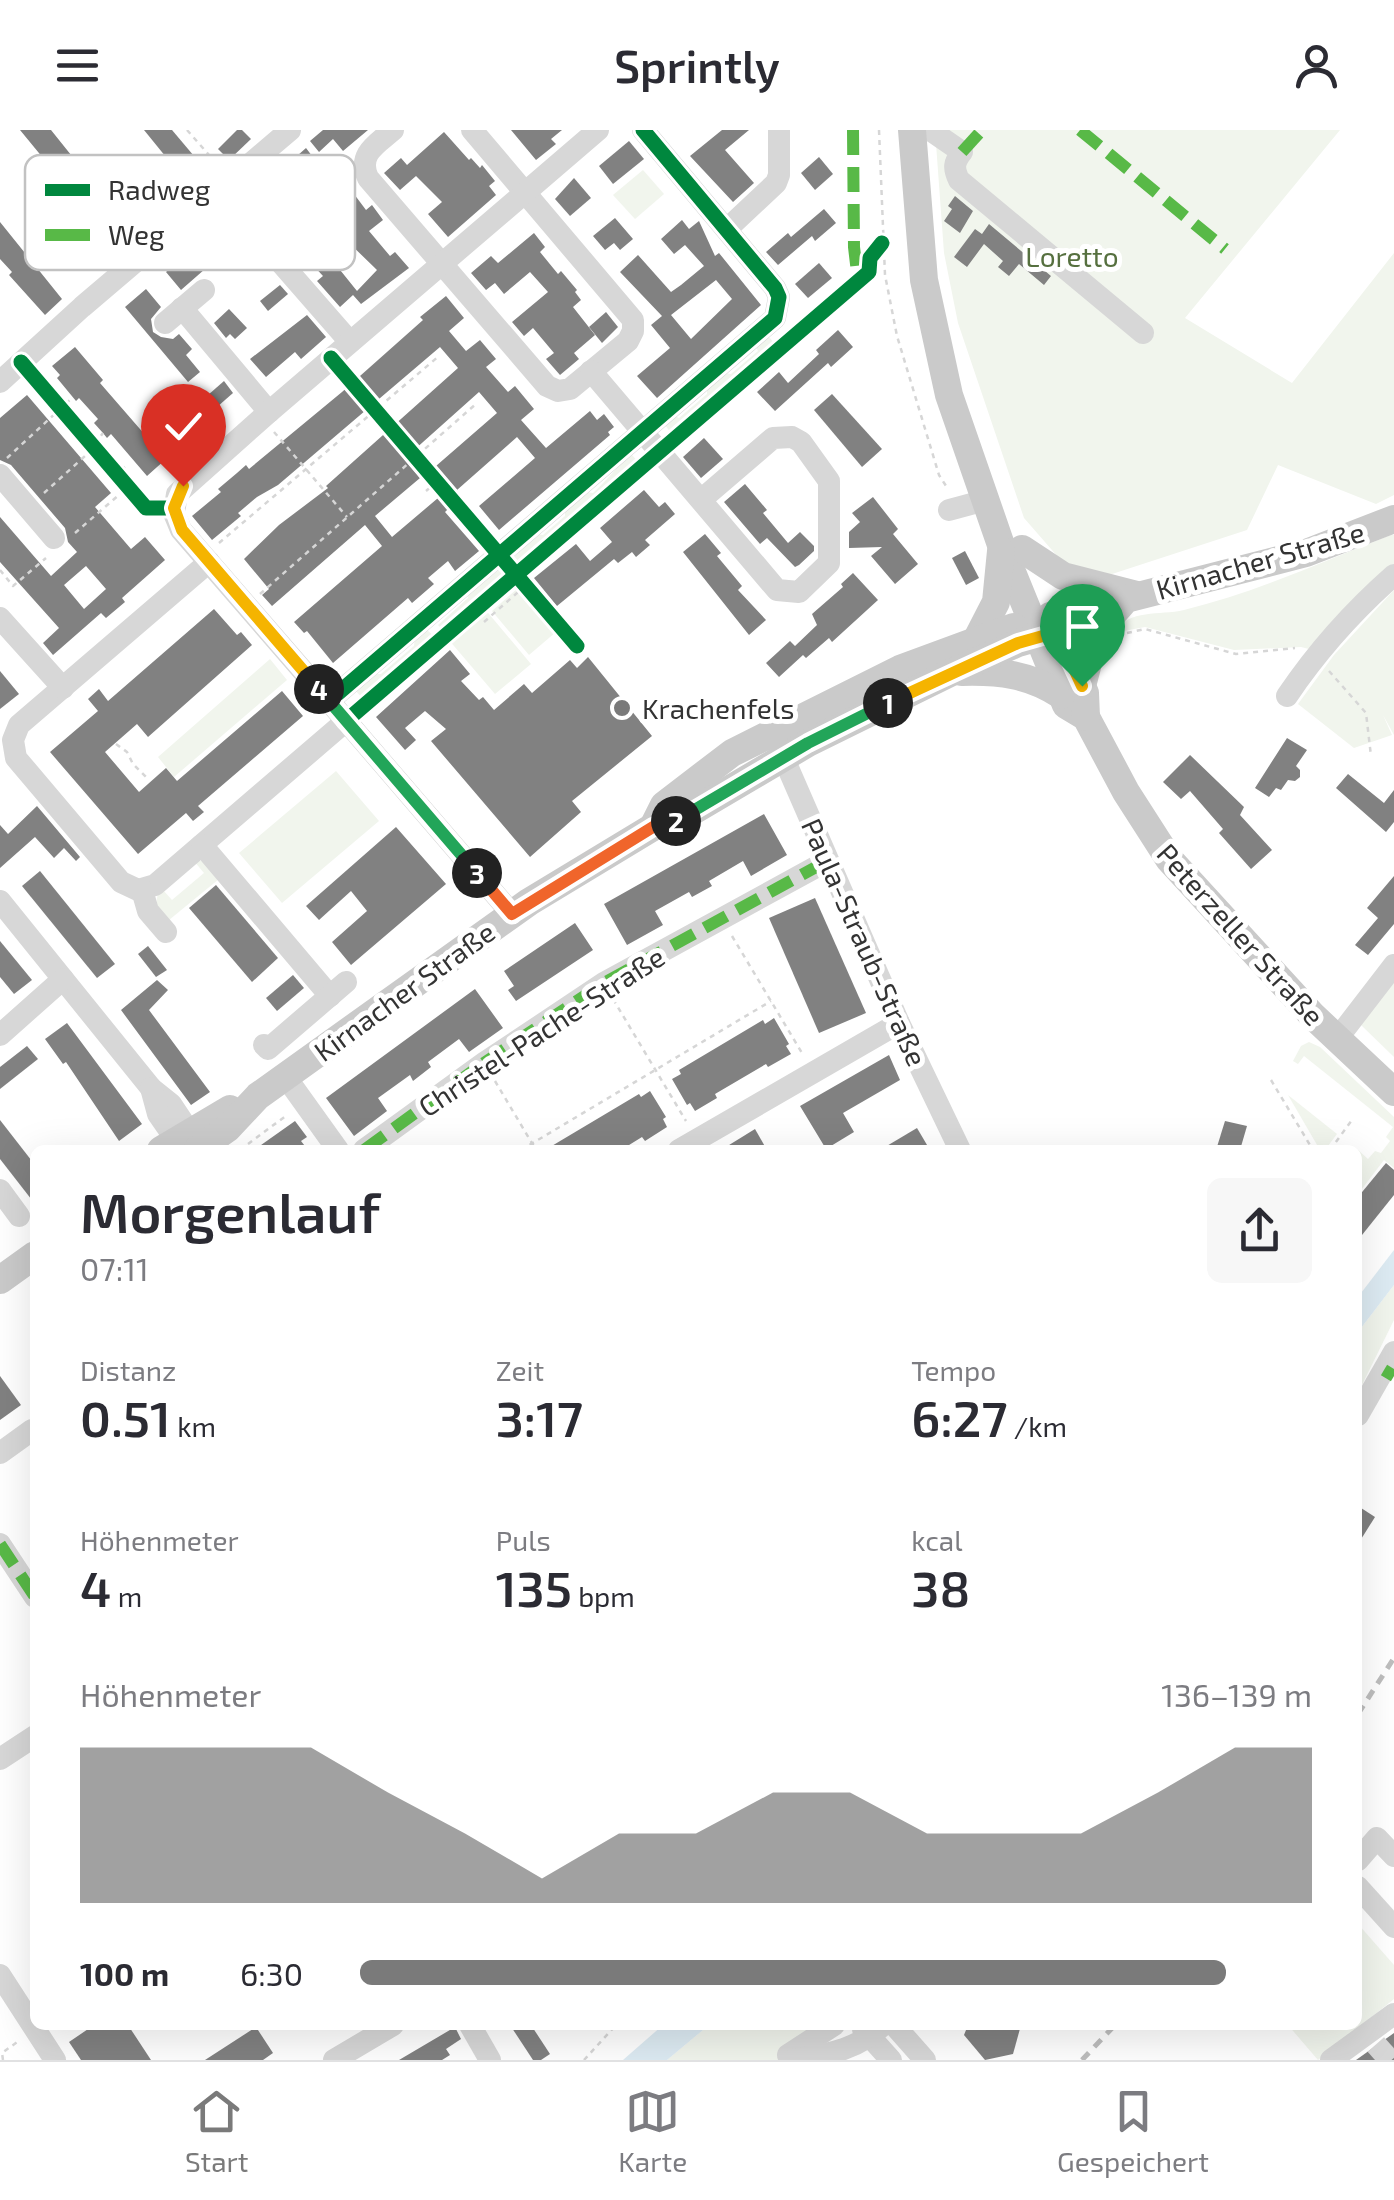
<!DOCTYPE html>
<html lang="de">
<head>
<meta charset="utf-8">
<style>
  body { margin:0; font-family:"Exo 2",sans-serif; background:#f7f7f7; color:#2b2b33; height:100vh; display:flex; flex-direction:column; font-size:38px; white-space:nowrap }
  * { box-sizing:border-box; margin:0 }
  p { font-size:32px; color:#7c7c81 }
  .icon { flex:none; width:55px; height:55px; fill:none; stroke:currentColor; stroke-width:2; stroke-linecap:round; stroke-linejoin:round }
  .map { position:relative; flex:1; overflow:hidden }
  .details { position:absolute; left:30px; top:1015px; width:1332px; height:885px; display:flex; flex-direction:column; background:#fff; border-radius:15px; box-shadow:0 10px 40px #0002 }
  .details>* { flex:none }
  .pin { position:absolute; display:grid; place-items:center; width:85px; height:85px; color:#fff; margin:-102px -42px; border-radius:50% 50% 50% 0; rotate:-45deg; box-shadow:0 0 10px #0007 }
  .pin .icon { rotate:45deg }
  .km { position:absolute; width:50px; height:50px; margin:-25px; border-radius:50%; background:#222; color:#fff; font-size:28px; line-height:50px; text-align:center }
  .round { display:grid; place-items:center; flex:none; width:105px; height:105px; border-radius:15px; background:#f7f7f7 }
  .headline { display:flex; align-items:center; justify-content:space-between; height:170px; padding:0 50px }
  h1 { font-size:55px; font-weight:600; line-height:75px }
  .figures { display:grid; grid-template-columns:repeat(3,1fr); gap:15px; height:170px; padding:10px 50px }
  .figures div { display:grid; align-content:center }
  .figures b { font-size:50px; font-weight:600 }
  .figures small { font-size:28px; font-weight:400 }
  .figures p { font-size:28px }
  .chart { height:280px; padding:20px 50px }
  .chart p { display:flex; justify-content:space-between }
  .chart svg { width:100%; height:180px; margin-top:10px; fill:#7a7a7a; opacity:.7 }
  ul { padding:0 50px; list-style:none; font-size:32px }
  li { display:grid; grid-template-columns:160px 120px 1fr; align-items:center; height:75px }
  li i { height:25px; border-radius:12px; background:#7a7a7a }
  header { display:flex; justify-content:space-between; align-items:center; height:130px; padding:0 50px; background:#fff; font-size:45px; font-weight:600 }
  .tab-bar { display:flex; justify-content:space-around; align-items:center; height:140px; border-top:2px solid #e1e1e2; background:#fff; font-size:28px; color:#7c7c81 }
  .tab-bar a { display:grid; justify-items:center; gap:5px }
  .tab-bar .selected { color:#7a7a7a }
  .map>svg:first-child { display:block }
</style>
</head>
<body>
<header><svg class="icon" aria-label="menu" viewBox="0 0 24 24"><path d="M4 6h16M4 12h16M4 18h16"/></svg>Sprintly<svg class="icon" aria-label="person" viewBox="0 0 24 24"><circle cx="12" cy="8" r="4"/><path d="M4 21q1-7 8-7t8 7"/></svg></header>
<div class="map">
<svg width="1394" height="1930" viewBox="0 0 1394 1930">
  <rect width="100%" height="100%" fill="#fff"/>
  <g fill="#f1f5ed">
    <polygon points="935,0 1340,0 1185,188 1292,253 1394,123 1394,365 1376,374 1278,335 1247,400 1109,445 1065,435 1024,388 958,193 944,123"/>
    <polygon points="643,40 664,64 635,89 613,65"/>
    <polygon points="768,206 778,217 674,307 665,295 675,286 679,288 707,264 707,258 725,243 731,244 758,221 756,217"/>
    <path d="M631,324L641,335L516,442L509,432L537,404L543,405L565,386V380L586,362L593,363C608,350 617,336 631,324Z"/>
    <path d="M1391,405H1394V434L1352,472L1313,520L1301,517L1234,520L1145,497L1113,503C1130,478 1159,486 1184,480C1255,463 1324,431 1391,405Z"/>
    <polygon points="503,437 511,447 445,503 438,495 468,468 469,462"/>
    <polygon points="518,458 556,502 529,525 492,481"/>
    <polygon points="1394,460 1394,605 1383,585 1392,605 1354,618 1298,574 1334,525"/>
    <polygon points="484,478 531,534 495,564 448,509"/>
    <polygon points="427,500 438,510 365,571 354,559 373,544 381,544 414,516 415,507"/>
    <polygon points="270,529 287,550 174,647 158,627"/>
    <polygon points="336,641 379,691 282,773 239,723"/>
    <polygon points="194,731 203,731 219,749 169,790 156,775 158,762 162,759 172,770 204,743"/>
    <polygon points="1394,844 1394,927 1360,894"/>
    <polygon points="1309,912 1320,917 1394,987 1394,1038 1384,1030 1358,1064 1358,1020 1368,1029 1375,1021 1381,1023 1390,1011 1386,1007 1393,997 1304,926 1298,934 1293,931 1301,916"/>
    <polygon points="1288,965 1337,1004 1325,1020 1320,1020"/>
    <polygon points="1394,1155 1394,1190 1358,1263 1358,1202"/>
    <polygon points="1358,1794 1394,1835 1394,1869 1318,1930 1288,1895 1358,1895"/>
    <polygon points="709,1895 813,1895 780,1930 667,1930"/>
  </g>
  <g fill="#ddebf3">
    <polygon points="1394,1120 1394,1155 1358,1202 1358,1167"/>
    <polygon points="663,1895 709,1895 667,1930 623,1930"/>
  </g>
  <g fill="#818181" fill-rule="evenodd">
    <polygon points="20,0 51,0 136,106 117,123 81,82 85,79"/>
    <polygon points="144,0 172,0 210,45 192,59"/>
    <polygon points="237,0 242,0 251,9 229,30 218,19"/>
    <polygon points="323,0 368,0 343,21 333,9 319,22 310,11"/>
    <polygon points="511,0 562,0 551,9 556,14 536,30"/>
    <polygon points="722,0 749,0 725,20 754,53 733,72 690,26"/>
    <polygon points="444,2 469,30 471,28 480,38 482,35 495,51 489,56 496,65 448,107 428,84 442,72 416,46 400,60 384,43 401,28 407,35"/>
    <polygon points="629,11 644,29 613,54 599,36"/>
    <polygon points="306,18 346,71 354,64 366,80 372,75 383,90 369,101 390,126 395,122 409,138 361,174 353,165 340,177 317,151 323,146 310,132 324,120 357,161 377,140 342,106 352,98 336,79 327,87 302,58 231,116 226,128 224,130 221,125 181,160 166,142"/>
    <polygon points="819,27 833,44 815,60 801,43"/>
    <polygon points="574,48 591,68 570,86 555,69"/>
    <polygon points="955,66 973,81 960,103 944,91 952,79 948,76"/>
    <polygon points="824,79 836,93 815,111 812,106 778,135 766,122 788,103 791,107"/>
    <polygon points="615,88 633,109 620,120 614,113 605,120 593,106"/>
    <path d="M682,90L689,99L699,91L715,126L719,123L761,175L657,268L637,246L670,218L651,195L662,186L620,142L638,125L671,162L681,155L704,136L685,115L674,124L661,109ZM716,150L732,169L691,209L671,185Z"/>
    <polygon points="0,92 62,169 45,185 9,145 12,142 0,129"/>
    <polygon points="989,94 1051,146 1044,155 1019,134 1009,146 998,137 1003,131 984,114 967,137 954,127 975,99 982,104"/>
    <polygon points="534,103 545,117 540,122 558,144 561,141 577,160 575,162 581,170 573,177 595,205 574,223 579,229 560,245 546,229 554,223 533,198 524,206 512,192 548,162 530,142 504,164 495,153 486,160 471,143 491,126 498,133"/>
    <polygon points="819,133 832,148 808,168 795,154"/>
    <polygon points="280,155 288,164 268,181 260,171"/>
    <polygon points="146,159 161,177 151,189 153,202 161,207 173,209 179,204 192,219 186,225 200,242 188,252 125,177"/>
    <polygon points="446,166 464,188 449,201 466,221 480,210 496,229 486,237 508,262 515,256 534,279 521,290 546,318 590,281 597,290 604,284 614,297 608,302 610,305 499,400 479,376 535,328 517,307 457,360 436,336 497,283 479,262 404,329 420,348 375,386 392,407 438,368 448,379 445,382 479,421 455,441 448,431 428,448 434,454 412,473 408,468 333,533 307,501 304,503 294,492 382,416 365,395 272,476 262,465 269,459 244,429 279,395 328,358 326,356 458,238 440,217 278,355 257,367 238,383 241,386 212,410 192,386 221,362 218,359 237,343 246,335 249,339 342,262 423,190 420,187"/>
    <polygon points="229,179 247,198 235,209 230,204 226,208 214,193"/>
    <polygon points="606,182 618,197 602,213 589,197"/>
    <polygon points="307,185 326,207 301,229 295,222 266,247 250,229"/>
    <polygon points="838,200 853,217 831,237 828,233 775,281 757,262 779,242 788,253 819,224 816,220"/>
    <polygon points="75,217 103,250 100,253 166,329 147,346 111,304 107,308 103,303 94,293 98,289 79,268 76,271 57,248 60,245 52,236"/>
    <polygon points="224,251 233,263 193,298 183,287"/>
    <polygon points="832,264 882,319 862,337 814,280"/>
    <path d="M27,265L111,363L95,377L131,419L145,407L165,430L122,468L125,472L106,488L101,483L53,525L43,513L59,498L0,432V387L51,446L77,422L68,412L65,398L11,335L0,330V288ZM86,436L106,459L84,479L64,455Z"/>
    <polygon points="704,308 723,329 701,348 683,327"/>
    <polygon points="745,354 767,380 763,383 788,413 800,402 814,416 814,421 799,435 795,437 767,408 760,414 724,372"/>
    <polygon points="644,360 659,377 665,372 675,384 645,410 650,415 636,427 632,422 618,433 614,429 557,476 534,448 576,414 590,431 612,412 600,398"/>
    <polygon points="873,367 898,399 893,404 918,434 895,454 871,426 882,417 849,418 849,402 860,392 852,383"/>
    <polygon points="705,404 721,423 717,426 742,456 738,460 766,490 749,505 683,422"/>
    <polygon points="965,421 979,448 966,455 952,428"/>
    <polygon points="853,443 878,470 832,512 829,508 806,528 803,525 779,547 766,533 790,511 795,516 817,495 812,484 843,457 841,454"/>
    <polygon points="214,479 237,505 241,502 252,515 148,607 137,594 105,622 139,662 166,638 177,651 282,561 303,586 198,676 204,682 193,691 186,683 138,724 50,622 98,581 88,569 99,559 108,571"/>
    <polygon points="450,520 470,544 461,551 479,570 483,567 494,580 524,554 532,563 570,530 577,538 588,527 652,606 572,671 581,682 530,727 431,611 446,599 425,581 405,598 416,610 405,620 376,587"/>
    <polygon points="0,541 19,564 0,579"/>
    <polygon points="1287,608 1307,620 1296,636 1300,640 1300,647 1295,651 1288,650 1281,660 1276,658 1269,667 1255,658"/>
    <polygon points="1190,625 1244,677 1240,685 1272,720 1251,739 1219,703 1223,699 1190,661 1181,669 1163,652"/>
    <polygon points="1348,644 1384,673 1394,660 1394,692 1386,702 1336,658"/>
    <polygon points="37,676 80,727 76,731 64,718 54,728 35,707 0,738 0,695 8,704"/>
    <polygon points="764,684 787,725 751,746 743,731 709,751 712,756 692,767 689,762 655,781 663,795 627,815 604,774"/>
    <polygon points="396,697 446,754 351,835 332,812 367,781 351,761 319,790 306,776"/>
    <polygon points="40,741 115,834 97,848 22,756"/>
    <polygon points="1394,746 1394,794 1368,825 1355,815 1378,788 1367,778"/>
    <polygon points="216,755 278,828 252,852 189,778"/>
    <polygon points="815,768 866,883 819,903 769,788"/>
    <polygon points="575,793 593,820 516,871 508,860 514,856 504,841"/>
    <polygon points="0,811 32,850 14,864 0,847"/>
    <polygon points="148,816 167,840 156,847 138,824"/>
    <polygon points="293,845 304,858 277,881 266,868"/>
    <polygon points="157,850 168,860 149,880 210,962 191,975 121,880"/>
    <polygon points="475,859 503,898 469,922 459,909 428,932 431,937 413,951 410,945 378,968 387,981 354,1006 326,968"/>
    <polygon points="774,888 789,914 786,916 791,924 768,937 766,934 715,964 717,968 695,981 690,973 687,975 672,949 681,944 679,940 763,890 765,894"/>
    <polygon points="67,893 142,994 119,1011 66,932 63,934 45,909"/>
    <polygon points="27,916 38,929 0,959 0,937"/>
    <polygon points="889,925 900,950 843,983 854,1002 826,1019 800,976"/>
    <polygon points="650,961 666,987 663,989 667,997 645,1011 642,1007 621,1020 545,1020 639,964 641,967"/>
    <polygon points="0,990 35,1035 35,1074 0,1029"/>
    <polygon points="295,991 307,1007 301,1011 308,1020 254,1020"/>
    <polygon points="1225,991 1247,996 1240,1020 1216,1020"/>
    <polygon points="917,998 930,1020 880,1020"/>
    <polygon points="755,999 767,1020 721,1020"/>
    <polygon points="1386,1033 1394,1040 1394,1065 1358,1110 1358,1067"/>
    <polygon points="0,1246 21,1275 0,1290"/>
    <polygon points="1358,1376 1375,1387 1358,1414"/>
    <polygon points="94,1895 128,1895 151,1930 81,1930 69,1912"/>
    <polygon points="510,1895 531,1895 550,1924 541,1930 533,1930"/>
    <polygon points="968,1895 1021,1895 1013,1924 985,1930 964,1905"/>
    <polygon points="256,1897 273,1923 263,1930 205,1930"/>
    <polygon points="455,1897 461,1909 446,1919 450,1925 442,1930 399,1930"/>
    <polygon points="1394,1903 1394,1930 1356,1930"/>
  </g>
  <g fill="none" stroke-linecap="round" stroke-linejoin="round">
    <polyline stroke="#d6d6d6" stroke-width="22" stroke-dasharray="22 11" stroke-linecap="butt" points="1375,1930 1394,1913"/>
    <g stroke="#d6d6d6" stroke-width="2.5" stroke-dasharray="5 5" stroke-linecap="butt">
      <polyline points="187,0 217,34"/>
      <polyline points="879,0 885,145 897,206 939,345 948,359"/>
      <polyline points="274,302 347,387"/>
      <polyline points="88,309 93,304 98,310 103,303"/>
      <polyline points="7,328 72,268"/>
      <polyline points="108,333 113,328 122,339 128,334"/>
      <polyline points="426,361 437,352"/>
      <polyline points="44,363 95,317"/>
      <polyline points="75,403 128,357"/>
      <polyline points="219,413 439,226"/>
      <polyline points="0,440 13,456 46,428"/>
      <polyline points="260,464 477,273"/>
      <polyline points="484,492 525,456"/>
      <polyline points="1127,503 1145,499 1236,524 1295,518"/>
      <polyline points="1329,541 1366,583 1371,626"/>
      <polyline points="116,614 127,622 133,634 148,649"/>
      <polyline points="732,806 802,923"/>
      <polyline points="613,869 686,991"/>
      <polyline points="1271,950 1313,1020"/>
      <polyline points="495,951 536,1020"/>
      <polyline points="240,1020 287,985"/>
      <polyline points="521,1020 771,871"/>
      <polyline points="1330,1020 1352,990"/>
      <polyline points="3,1930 2,1923 20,1910"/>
      <polyline points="584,1930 616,1895"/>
    </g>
    <g stroke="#d7d7d7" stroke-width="22">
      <path d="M393,0C377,14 357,24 368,48L547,256L558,261L570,259L628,211L633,201V190L472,0"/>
      <path d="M930,0L962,22C954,32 953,38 959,50L1143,203"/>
      <polyline points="727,99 776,53 779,45 779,0"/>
      <polyline points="261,110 350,212"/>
      <polyline points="241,127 282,92"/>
      <polyline points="182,178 269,282"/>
      <polyline points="165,193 204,160"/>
      <polyline points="591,241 777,460 799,462 829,433 829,351 801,312 792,307 773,308 702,369"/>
      <polyline points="0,252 82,177 290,0"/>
      <polyline points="0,345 54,408"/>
      <polyline points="949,380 986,370"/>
      <polyline points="209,432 19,595 13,610 16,628 121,752 138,760 155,755 346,591"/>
      <polyline points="0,488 63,558"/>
      <path d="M1287,566C1318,520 1352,482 1394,445"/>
      <polyline points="329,571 181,400 174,383 177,364 269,282 598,0"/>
      <polyline points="778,615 899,893 960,1020"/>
      <polyline points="202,715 330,866"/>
      <polyline points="142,760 148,781 166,802"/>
      <polyline points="0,771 151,958 171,974 199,1016"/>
      <polyline points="512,784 329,571 775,188 779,167 775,158 643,0"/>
      <polyline points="0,905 63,849"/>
      <polyline points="1337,909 1394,835"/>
      <polyline points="264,915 268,919 346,852"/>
      <polyline points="285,946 338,1020"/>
      <polyline points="151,958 158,984 183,1020"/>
      <polyline points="364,1020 484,933 604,853 827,731"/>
      <polyline points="679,1020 899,893"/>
      <polyline points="0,1060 19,1086"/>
      <polyline points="1358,1285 1394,1222"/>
      <polyline points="0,1323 32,1300"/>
      <polyline points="0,1414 35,1467"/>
      <polyline points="0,1629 35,1606"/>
      <polyline points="1358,1730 1377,1708 1394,1726"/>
      <polyline points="1358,1757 1394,1797"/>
      <polyline points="0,1845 55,1930"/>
      <polyline points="470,1895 490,1930"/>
      <polyline points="894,1895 925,1930"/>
      <polyline points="863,1899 891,1930"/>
      <polyline points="788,1925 834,1895"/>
      <polyline points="334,1930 393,1895"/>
      <path d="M792,1930C827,1924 856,1921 883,1895"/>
      <polyline points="1331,1930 1394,1884"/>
    </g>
    <g stroke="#cacaca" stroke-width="28">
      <polyline points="912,0 924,150 949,265 1001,415 1066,575 1086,587 1126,662 1169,729 1312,885 1394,962"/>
      <polyline points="1022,419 1063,446 1137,465"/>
      <polyline points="1050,486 1085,563 1086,587"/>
      <polyline points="977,509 996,472 1001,421"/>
      <path d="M962,542C999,541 1029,544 1061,565"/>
      <polyline points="1082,556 1092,518 1111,486"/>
      <polyline points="653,697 664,675 732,623 900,539 1014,497"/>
      <polyline points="161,1020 230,979"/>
      <polyline points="197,1020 228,998 258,966 529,772 653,697 676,691 808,613 950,543 1018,513 1111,486 1126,469 1306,423 1394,389"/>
      <polyline points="0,1150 35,1125"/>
    </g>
    <g stroke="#bebebe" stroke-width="5" stroke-dasharray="10 8" stroke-linecap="butt">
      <polyline points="1358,1584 1394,1528"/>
      <polyline points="1082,1930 1115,1895"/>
    </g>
    <g stroke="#58b947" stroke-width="12" stroke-dasharray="25 12" stroke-linecap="butt">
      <polyline points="853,0 854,117 858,151"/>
      <polyline points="1080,0 1225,119"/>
      <polyline points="962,22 982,0"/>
      <polyline points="364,1020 484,933 604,853 827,731"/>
      <polyline points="1384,1240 1394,1246"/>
      <polyline points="0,1414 35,1467"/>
    </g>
    <g stroke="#fff" stroke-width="21">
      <g id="cycleway">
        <polyline points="331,228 577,516"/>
        <polyline points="21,232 146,378 173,378"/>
        <polyline points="346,591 869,142 870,128 882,113"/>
        <polyline points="512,784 329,571 775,188 779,167 775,158 643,0"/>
      </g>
    </g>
    <use href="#cycleway" stroke="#00873e" stroke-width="15"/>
  </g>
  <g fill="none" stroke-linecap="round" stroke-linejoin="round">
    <g stroke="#fff" stroke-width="20">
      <polyline id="split-1" points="888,573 1018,513 1057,502 1082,556"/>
    </g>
    <g stroke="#fff" stroke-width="20">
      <polyline id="split-2" points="676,691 808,613 888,573"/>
    </g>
    <g stroke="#fff" stroke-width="20">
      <polyline id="split-3" points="477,743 512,784 653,697 676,691"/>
    </g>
    <g stroke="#fff" stroke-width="20">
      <polyline id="split-4" points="319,559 477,743"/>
    </g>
    <g stroke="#fff" stroke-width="20">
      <polyline id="split-5" points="183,356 174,378 182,400 319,559"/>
    </g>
    <use href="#split-1" stroke="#f5b400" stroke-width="12"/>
    <use href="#split-2" stroke="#22a559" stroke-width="12"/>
    <use href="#split-3" stroke="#f0652b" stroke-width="12"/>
    <use href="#split-4" stroke="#22a559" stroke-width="12"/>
    <use href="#split-5" stroke="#f5b400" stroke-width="12"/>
  </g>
  <circle fill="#7a7a7a" stroke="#fff" stroke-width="4" cx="622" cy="578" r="10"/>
  <g text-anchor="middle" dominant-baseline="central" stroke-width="10" stroke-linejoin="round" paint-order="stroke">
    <g font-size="28" fill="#56703f" stroke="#fff">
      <text x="1072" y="126">Loretto</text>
    </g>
    <g font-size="28" fill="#333" stroke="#fff">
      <text transform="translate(1260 430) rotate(-16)">Kirnacher Straße</text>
      <text transform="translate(1241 804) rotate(48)">Peterzeller Straße</text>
      <text transform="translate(865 812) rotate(66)">Paula-Straub-Straße</text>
      <text transform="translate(404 861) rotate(-36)">Kirnacher Straße</text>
      <text transform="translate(541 901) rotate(-33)">Christel-Pache-Straße</text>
    </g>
    <g font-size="28" fill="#333" stroke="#fff" text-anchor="start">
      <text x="642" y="578">Krachenfels</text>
    </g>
  </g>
  <rect x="25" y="25" width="330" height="115" rx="15" fill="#fff" stroke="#c2c2c2" stroke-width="2.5"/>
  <rect x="45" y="54" width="45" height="12" fill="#00873e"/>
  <rect x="45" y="99" width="45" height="12" fill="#58b947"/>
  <g font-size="28" fill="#333">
    <text x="108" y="70">Radweg</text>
    <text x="108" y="115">Weg</text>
  </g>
</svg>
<div class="pin" style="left:1082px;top:556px;background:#1e9e55"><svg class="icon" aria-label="arrive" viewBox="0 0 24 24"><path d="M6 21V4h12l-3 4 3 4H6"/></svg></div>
<div class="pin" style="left:183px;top:356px;background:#d93025"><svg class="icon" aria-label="check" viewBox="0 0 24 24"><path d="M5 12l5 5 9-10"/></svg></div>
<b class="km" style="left:888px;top:573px">1</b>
<b class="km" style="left:676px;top:691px">2</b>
<b class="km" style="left:477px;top:743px">3</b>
<b class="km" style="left:319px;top:559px">4</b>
<section class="details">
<div class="headline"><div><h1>Morgenlauf</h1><p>07:11</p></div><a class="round"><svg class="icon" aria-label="share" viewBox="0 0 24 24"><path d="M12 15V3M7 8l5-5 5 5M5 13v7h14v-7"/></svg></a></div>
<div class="figures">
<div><p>Distanz</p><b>0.51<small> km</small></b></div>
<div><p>Zeit</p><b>3:17</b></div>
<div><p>Tempo</p><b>6:27<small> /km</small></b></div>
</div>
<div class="figures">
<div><p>Höhenmeter</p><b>4<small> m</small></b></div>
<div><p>Puls</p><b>135<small> bpm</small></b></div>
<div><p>kcal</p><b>38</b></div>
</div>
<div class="chart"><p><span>Höhenmeter</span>136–139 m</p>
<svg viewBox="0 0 160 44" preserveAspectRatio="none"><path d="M0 44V6L10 6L20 6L30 6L40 17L50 27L60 38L70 27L80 27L90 17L100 17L110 27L120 27L130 27L140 17L150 6L160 6V44z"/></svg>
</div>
<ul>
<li><b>100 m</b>6:30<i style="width:91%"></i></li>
</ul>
</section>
</div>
<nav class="tab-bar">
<a class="selected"><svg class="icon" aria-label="home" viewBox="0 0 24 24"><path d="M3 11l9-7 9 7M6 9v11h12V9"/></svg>Start</a>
<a><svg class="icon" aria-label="map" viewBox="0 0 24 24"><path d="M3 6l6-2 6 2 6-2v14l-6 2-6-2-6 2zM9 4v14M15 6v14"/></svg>Karte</a>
<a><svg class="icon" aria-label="saved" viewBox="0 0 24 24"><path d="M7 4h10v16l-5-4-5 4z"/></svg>Gespeichert</a>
</nav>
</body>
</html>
